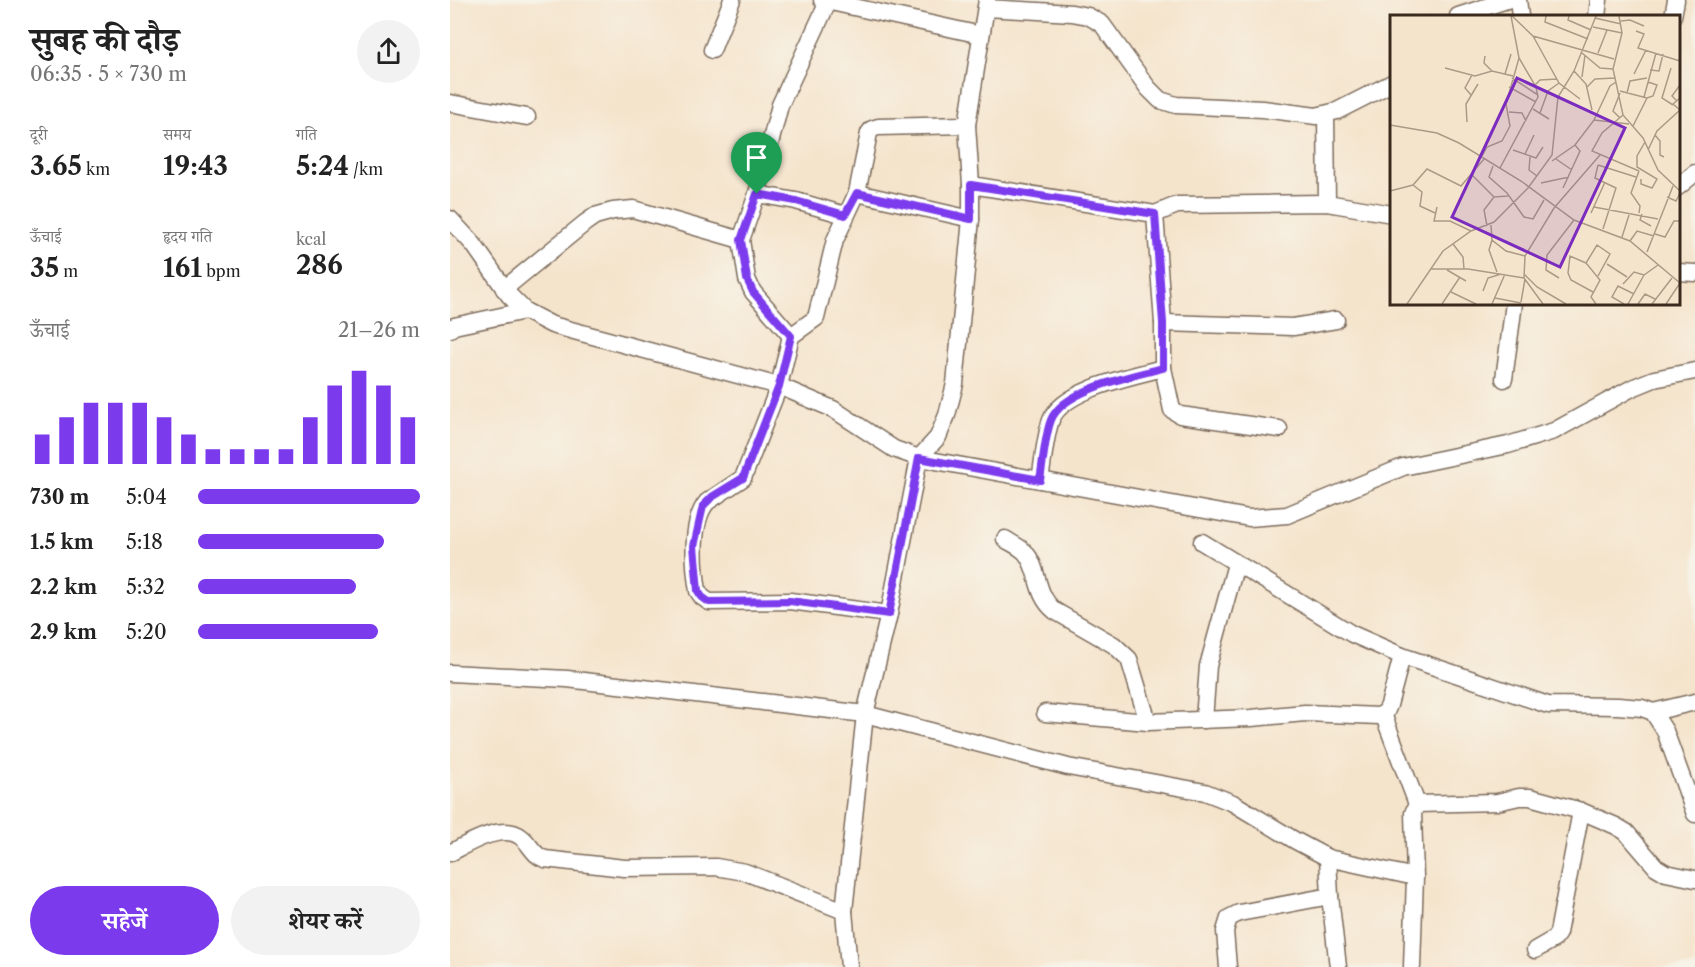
<!DOCTYPE html>
<html lang="hi">
<head>
<meta charset="utf-8">
<style>
  body { margin:0; font-family:"Libre Caslon Text","Noto Serif Devanagari",serif; background:#f2f2f2; color:#222; height:100vh; display:flex; flex-direction:column; font-size:22px; white-space:nowrap }
  * { box-sizing:border-box; margin:0 }
  p { font-size:20px; color:#767676 }
  .icon { flex:none; width:33px; height:33px; fill:none; stroke:currentColor; stroke-width:2; stroke-linecap:round; stroke-linejoin:round }
  .map { position:relative; flex:1; overflow:hidden }
  .drawer { display:flex; flex-direction:column; background:#fff; width:450px }
  .drawer>* { flex:none }
  .pin { position:absolute; display:grid; place-items:center; width:51px; height:51px; color:#fff; margin:-62px -26px; border-radius:50% 50% 50% 0; rotate:-45deg; box-shadow:0 0 6px #0007 }
  .pin .icon { rotate:45deg }
  .round { display:grid; place-items:center; flex:none; width:63px; height:63px; border-radius:32px; background:#f2f2f2 }
  .summary { display:flex; align-items:center; justify-content:space-between; height:102px; padding:0 30px }
  h1 { font-size:33px; font-weight:700; line-height:45px }
  .metrics { display:grid; grid-template-columns:repeat(3,1fr); gap:9px; height:102px; padding:6px 30px }
  .metrics div { display:grid; align-content:center }
  .metrics b { font-size:26px; font-weight:700 }
  .metrics small { font-size:16px; font-weight:400 }
  .metrics p { font-size:16px }
  .chart { height:168px; padding:12px 30px }
  .chart p { display:flex; justify-content:space-between }
  .chart svg { width:100%; height:108px; margin-top:6px; stroke:#7c3aed; stroke-width:6 }
  .button { display:flex; gap:12px; margin-top:auto; padding:12px 30px }
  .button a { flex:1; height:69px; border-radius:36px; background:#7c3aed; color:#fff; font-size:24px; font-weight:700; line-height:69px; text-align:center }
  .button a+a { background:#f2f2f2; color:#222 }
  ul { padding:0 30px; list-style:none; font-size:20px }
  li { display:grid; grid-template-columns:96px 72px 1fr; align-items:center; height:45px }
  li i { height:15px; border-radius:8px; background:#7c3aed }
  main { display:flex; flex:1; min-height:0 }
  .map>svg:first-child { display:block }
</style>
</head>
<body>
<main>
<section class="drawer">
<div class="summary"><div><h1>सुबह की दौड़</h1><p>06:35 · 5 × 730 m</p></div><a class="round"><svg class="icon" aria-label="share" viewBox="0 0 24 24"><path d="M12 15V3M7 8l5-5 5 5M5 13v7h14v-7"/></svg></a></div>
<div class="metrics">
<div><p>दूरी</p><b>3.65<small> km</small></b></div>
<div><p>समय</p><b>19:43</b></div>
<div><p>गति</p><b>5:24<small> /km</small></b></div>
</div>
<div class="metrics">
<div><p>ऊँचाई</p><b>35<small> m</small></b></div>
<div><p>हृदय गति</p><b>161<small> bpm</small></b></div>
<div><p>kcal</p><b>286</b></div>
</div>
<div class="chart"><p><span>ऊँचाई</span>21–26 m</p>
<svg viewBox="0 0 160 44" preserveAspectRatio="none"><path d="M5 44V32M15 44V25M25 44V19M35 44V19M45 44V19M55 44V25M65 44V32M75 44V38M85 44V38M95 44V38M105 44V38M115 44V25M125 44V12M135 44V6M145 44V12M155 44V25"/></svg>
</div>
<ul>
<li><b>730 m</b>5:04<i style="width:100%"></i></li>
<li><b>1.5 km</b>5:18<i style="width:84%"></i></li>
<li><b>2.2 km</b>5:32<i style="width:71%"></i></li>
<li><b>2.9 km</b>5:20<i style="width:81%"></i></li>
</ul>
<div class="button"><a>सहेजें</a><a>शेयर करें</a></div>
</section>
<div class="map">
<svg width="1245" height="967" viewBox="0 0 1245 967">
  <rect width="100%" height="100%" fill="#f7f3e8"/>
  <filter id="ink" filterUnits="userSpaceOnUse"><feTurbulence type="fractalNoise" baseFrequency=".0167" numOctaves="2"/><feDisplacementMap in="SourceGraphic" scale="12" xChannelSelector="R" yChannelSelector="G"/><feConvolveMatrix kernelMatrix="1 2 1 2 8 2 1 2 1" color-interpolation-filters="sRGB"/></filter>
  <filter id="wash" filterUnits="userSpaceOnUse"><feTurbulence type="fractalNoise" baseFrequency=".008" numOctaves="4" result="noise"/><feDisplacementMap in="SourceGraphic" scale="24" xChannelSelector="R" yChannelSelector="G"/><feGaussianBlur stdDeviation="1.35" result="paint"/><feColorMatrix in="noise" values="0 0 0 0 0 0 0 0 0 0 0 0 0 0 0 0 0 1.4 0 .05"/><feComposite in="paint" operator="in"/></filter>
  <g filter="url(#wash)">
    <rect width="100%" height="100%" fill="#f5e4cc"/>
  </g>
  <g filter="url(#ink)">
    <g fill="none" stroke-linecap="round" stroke-linejoin="round">
      <g stroke="#7c6b5b" stroke-width="19">
        <g id="minor">
          <polyline points="372,0 531,35"/>
          <polyline points="1068,0 1070,16"/>
          <polyline points="536,8 622,13 638,16 652,24 698,88 710,100 726,105 813,109 866,116 887,111 942,83"/>
          <polyline points="1008,16 1057,0"/>
          <polyline points="1147,16 1149,0"/>
          <polyline points="1223,16 1226,0"/>
          <polyline points="262,50 282,0"/>
          <polyline points="0,103 77,117"/>
          <polyline points="876,114 877,203"/>
          <polyline points="521,185 705,214 727,205 877,203 942,214"/>
          <polyline points="1228,187 1245,173"/>
          <polyline points="407,193 521,219"/>
          <polyline points="307,194 346,201 395,215"/>
          <polyline points="705,214 713,323 713,368 722,410 730,415 829,429"/>
          <polyline points="0,219 24,245 59,295 75,311 102,325 329,386 383,409 444,449 469,458 799,518 837,515 953,467 1058,445 1104,431 1182,388 1204,379 1245,371"/>
          <polyline points="1228,272 1245,273"/>
          <polyline points="54,289 135,223 145,216 163,211 183,209 291,240"/>
          <polyline points="713,323 843,327 886,320"/>
          <polyline points="0,329 4,326 75,311"/>
          <polyline points="341,336 303,292 297,279 291,240 307,194 330,105 378,2"/>
          <polyline points="1054,379 1064,303"/>
          <path d="M590,480C593,463 595,436 601,420C613,389 684,376 713,368"/>
          <path d="M555,539C561,543 570,547 575,552C590,569 584,594 605,611L664,645L679,659L698,722"/>
          <polyline points="752,542 902,634 952,656 1098,705 1168,706 1192,708 1203,712 1215,731 1245,814"/>
          <path d="M439,614L340,601L259,602L252,597L248,591C244,567 240,522 257,502L293,478L329,386L341,336L366,318L385,240L407,193L419,133L422,129L428,127L517,125"/>
          <polyline points="0,673 117,679 415,714 618,767 755,792 783,803 846,841 878,858 965,877"/>
          <polyline points="1203,712 1245,702"/>
          <polyline points="595,713 698,722 801,718 855,713 929,716 936,712 939,705 952,656"/>
          <polyline points="933,714 967,804"/>
          <polyline points="754,720 758,666 786,564"/>
          <path d="M0,853C17,844 53,822 71,837C81,844 82,855 95,859L174,868L266,867L295,872L394,911"/>
          <polyline points="878,858 880,896 888,967"/>
          <polyline points="1085,950 1104,939 1108,933 1131,811"/>
          <polyline points="399,967 394,911 415,714 439,614 469,458 488,437 497,415 505,384 521,219 521,185 517,125 537,0"/>
          <polyline points="778,967 775,931 779,918 789,913 880,896"/>
          <polyline points="962,967 965,877 963,813 967,804 1047,802 1069,797 1080,797 1131,811 1166,826 1176,832 1206,867 1216,873 1245,879"/>
        </g>
      </g>
      <use href="#minor" stroke="#fff" stroke-width="16"/>
    </g>
  </g>
  <g fill="none" stroke-linecap="round" stroke-linejoin="round" filter="url(#ink)">
    <g stroke="#fff" stroke-width="12">
      <path id="route" d="M521,185L705,214L713,323V368C683,376 613,389 601,420C595,435 593,463 590,480L469,458L439,614L340,601L259,602L252,597L248,591L244,546L253,506L262,497L293,478L329,386L341,336L303,292L297,279L291,240L307,194L346,201L395,215L407,193L521,219Z"/>
    </g>
    <use href="#route" stroke="#7c3aed" stroke-width="8"/>
  </g>
  <g transform="translate(940 15)">
    <rect width="290" height="290" fill="#f5e4cc"/>
    <path fill="none" stroke="#ab9a86" stroke-width="1.5" d="M122,1L143,21L224,44M156,1L155,7L198,24M179,1L178,5L201,15M229,1L232,18L223,54L233,100L253,123L268,155L290,176M205,3L231,9M231,6L240,5L254,11M203,12L232,18M246,16L254,19L248,33L290,46M143,21L169,68L190,84M192,38L210,53L223,54M208,38L217,15M95,41L94,48L102,56M55,53L85,61L102,56L123,61M281,53L272,83L283,90M260,55L269,56L273,39M184,56L196,69L202,95M115,59L121,39M244,59L256,35M192,62L195,40M122,63L148,80M145,70L150,65L167,64M119,72L146,87M197,72L205,64L225,63M230,76L257,83L243,111M237,78L240,66L257,63M81,80L75,73L82,60M254,82L266,38M257,83L263,81L267,70L258,67M290,83L283,89L290,95M287,86L282,81L290,70M143,94L159,104M119,97L132,98L136,106M150,98L158,76L169,68M233,100L212,118L202,136L249,156M230,103L223,96L230,78M204,105L220,71L226,67M77,107L76,89L88,69M0,110L47,118L69,128L131,166L184,205L240,226L290,268M265,120L270,126V140L274,142M123,135L146,143L153,132M258,135L267,116L290,95M135,139L144,120M140,142L139,155L147,161M91,143L97,132L112,126L120,111L116,89L129,43M166,144L182,155M162,146L185,130L204,105L239,109M208,150L205,163L226,173L213,214M208,150L246,162M103,151L99,162L117,178L134,202L143,204L154,185M110,153L148,82L146,72L129,43L121,1M82,160L104,182L118,181M251,164V169L262,173L267,164L247,152V141L255,127M151,168L179,162M23,170L32,177L30,191L45,198M173,173L190,136L185,130M0,176L23,170L37,154L71,171L94,144M277,182L286,186L290,178M47,192L44,206H60L81,216M204,192L268,204M201,198L215,167M249,198L250,191L241,178L249,156M252,199L250,205L261,211M101,210L102,225L116,236L135,241M97,211L94,195L104,182M265,219L275,222L284,206H290M232,222L239,200M102,225L99,235L107,257M240,226L247,216L264,221M63,229L73,242L74,254M257,237L283,171M196,248L180,241L178,258L181,265L203,277M217,249L237,262M41,254H78L134,263M57,255L76,266M134,259L147,272L176,289M169,263L156,255L157,240L184,205M233,269L244,257L254,260L268,250M93,276L98,263L111,259M61,277L86,289M105,283L131,288M131,287L135,264M17,289L53,236L81,216L104,207L138,173L162,140L168,82L184,56L206,1M52,289L70,262M102,289L115,259M153,289L134,263L135,241L164,193L210,140M206,289L201,282L210,265L196,248L207,230L220,239L208,261M234,289L222,282L228,271L244,279M238,289L254,260M248,289L255,279L265,284M262,289L282,263M276,289L290,268"/>
    <path fill="#7b2cbf" fill-opacity="0.15" stroke="#7b2cbf" stroke-width="3" d="M127,63L235,113L170,252L62,202Z"/>
    <rect width="290" height="290" fill="none" stroke="#3b2a1e" stroke-width="3"/>
  </g>
</svg>
<div class="pin" style="left:307px;top:194px;background:#1e9e55"><svg class="icon" aria-label="arrive" viewBox="0 0 24 24"><path d="M6 21V4h12l-3 4 3 4H6"/></svg></div>
</div>
</main>
</body>
</html>
